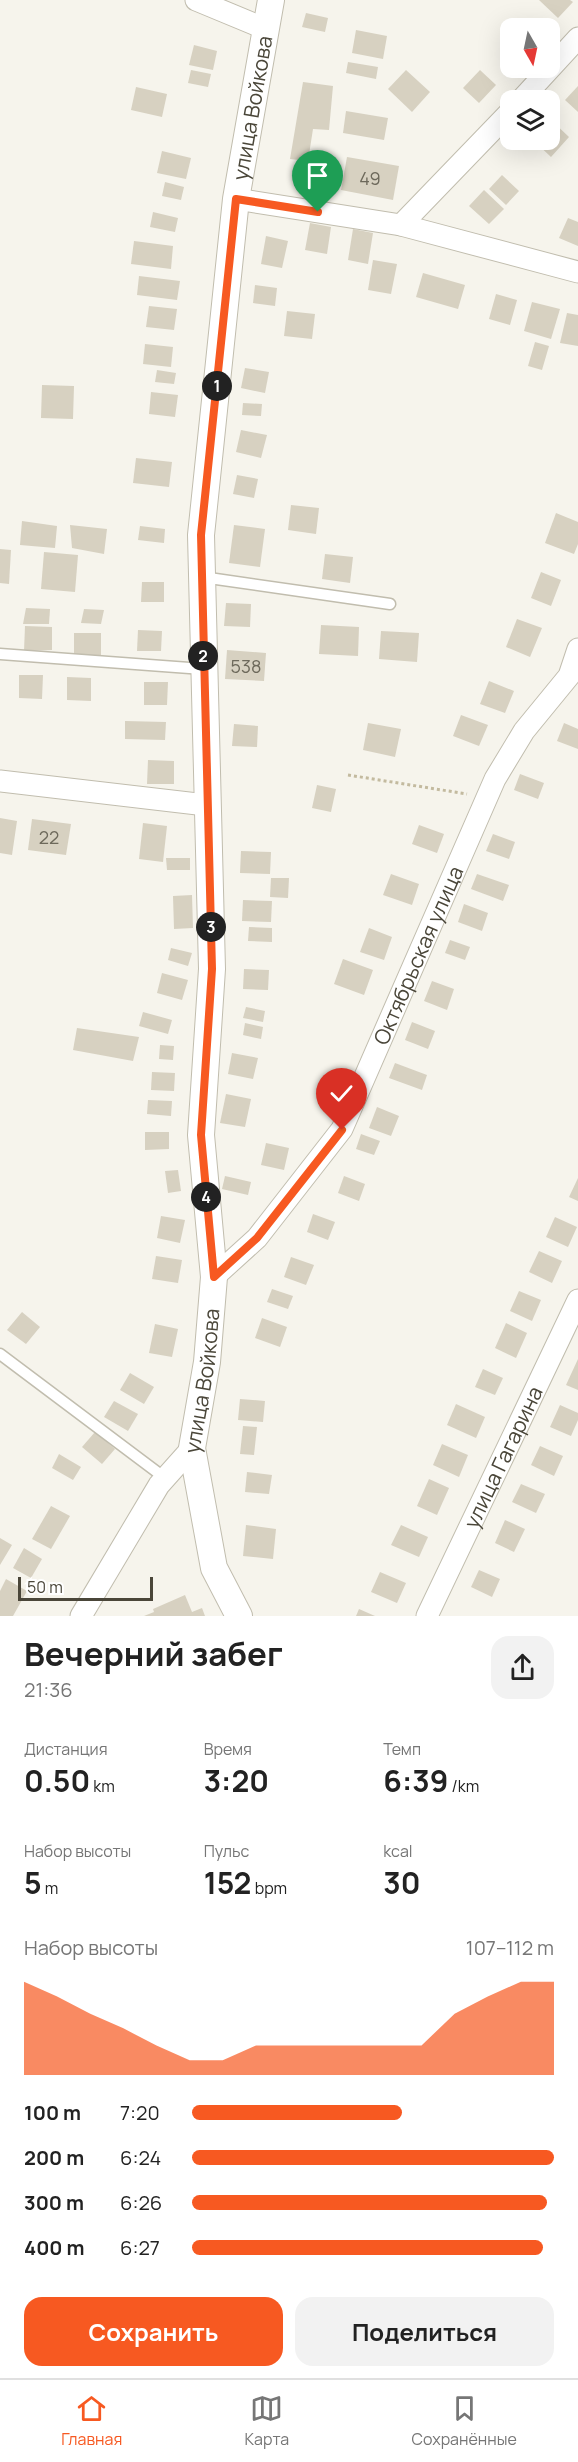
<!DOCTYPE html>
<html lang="ru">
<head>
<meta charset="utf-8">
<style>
  body { margin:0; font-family:Manrope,sans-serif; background:#f2f2f2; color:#222; height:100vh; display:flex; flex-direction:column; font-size:22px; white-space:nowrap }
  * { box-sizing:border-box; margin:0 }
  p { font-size:20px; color:#767676 }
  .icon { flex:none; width:33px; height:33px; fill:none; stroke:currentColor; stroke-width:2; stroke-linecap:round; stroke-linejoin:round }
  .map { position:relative; height:1616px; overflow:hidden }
  .sheet { display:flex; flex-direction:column; background:#fff; flex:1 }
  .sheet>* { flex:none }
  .needle { width:39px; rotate:171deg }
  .tools { position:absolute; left:500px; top:18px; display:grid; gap:12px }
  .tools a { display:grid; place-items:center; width:60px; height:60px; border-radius:12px; background:#fff; box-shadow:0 6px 24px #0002; font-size:30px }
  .scale { position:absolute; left:18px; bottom:15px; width:135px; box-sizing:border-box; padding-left:6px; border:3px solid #4a4639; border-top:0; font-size:16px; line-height:21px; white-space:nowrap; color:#4a4639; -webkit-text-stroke:4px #fff; paint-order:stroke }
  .pin { position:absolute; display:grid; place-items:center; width:51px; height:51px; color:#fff; margin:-62px -26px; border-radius:50% 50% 50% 0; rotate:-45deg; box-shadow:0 0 6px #0007 }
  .pin .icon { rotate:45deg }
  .km { position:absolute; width:30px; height:30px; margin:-15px; border-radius:50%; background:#222; color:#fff; font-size:16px; line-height:30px; text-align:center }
  .round { display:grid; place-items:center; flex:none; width:63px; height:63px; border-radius:18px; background:#f2f2f2 }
  .head { display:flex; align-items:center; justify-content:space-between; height:102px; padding:0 24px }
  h1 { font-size:33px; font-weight:700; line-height:45px }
  .stats { display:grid; grid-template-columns:repeat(3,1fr); gap:9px; height:102px; padding:6px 24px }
  .stats div { display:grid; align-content:center }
  .stats b { font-size:30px; font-weight:700 }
  .stats small { font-size:16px; font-weight:400 }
  .stats p { font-size:16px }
  .chart { height:168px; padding:12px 24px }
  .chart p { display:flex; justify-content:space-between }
  .chart svg { width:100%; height:108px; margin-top:6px; fill:#f75921; opacity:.7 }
  .cta { display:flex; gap:12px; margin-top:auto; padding:12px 24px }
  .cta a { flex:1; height:69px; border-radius:18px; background:#f75921; color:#fff; font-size:24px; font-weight:700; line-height:69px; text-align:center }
  .cta a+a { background:#f2f2f2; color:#222 }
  ul { padding:0 24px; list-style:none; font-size:20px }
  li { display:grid; grid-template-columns:96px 72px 1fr; align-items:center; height:45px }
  li i { height:15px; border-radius:8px; background:#f75921 }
  .tabs { display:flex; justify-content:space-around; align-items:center; height:84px; border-top:2px solid #e0e0e0; background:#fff; font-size:16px; color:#767676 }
  .tabs a { display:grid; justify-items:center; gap:3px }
  .tabs .current { color:#f75921 }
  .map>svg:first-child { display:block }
</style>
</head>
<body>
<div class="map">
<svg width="578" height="1616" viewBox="0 0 578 1616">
  <rect width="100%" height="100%" fill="#f6f4ec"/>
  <g fill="#d7d1c1">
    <polygon points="539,0 570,0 573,2 558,18"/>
    <polygon points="306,13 328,18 325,32 302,27"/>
    <polygon points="521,20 530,28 513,28"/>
    <polygon points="356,30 387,36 383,59 352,53"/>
    <polygon points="510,32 510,47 502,40"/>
    <polygon points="194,45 217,51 213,70 189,65"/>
    <polygon points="348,62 378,67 376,79 346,73"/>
    <polygon points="191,70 211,74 208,87 188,83"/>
    <polygon points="406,70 430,92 412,112 388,89"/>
    <polygon points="480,70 496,85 479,103 463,88"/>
    <polygon points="303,82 333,86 329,130 313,129 308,161 290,159"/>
    <polygon points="578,86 578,112 565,100"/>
    <polygon points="136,87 167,94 162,117 131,110"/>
    <polygon points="346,111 388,118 384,140 343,133"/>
    <polygon points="550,119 569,137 551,157 533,140 549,140"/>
    <polygon points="162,151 191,158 186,179 157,173"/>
    <polygon points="347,157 399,166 393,200 341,190"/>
    <polygon points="502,175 519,191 506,205 489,189"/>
    <polygon points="165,182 184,187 181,200 162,196"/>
    <polygon points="484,190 504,209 489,224 469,206"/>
    <polygon points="153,212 178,218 175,232 150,227"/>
    <polygon points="568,218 578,222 578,246 559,238"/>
    <polygon points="310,223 331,227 327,254 305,250"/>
    <polygon points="353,229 373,233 368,264 348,260"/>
    <polygon points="266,236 288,241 282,268 261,264"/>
    <polygon points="134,241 173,246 171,269 131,264"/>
    <polygon points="373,260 397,264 391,294 368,290"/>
    <polygon points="423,273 465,285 458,309 416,297"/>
    <polygon points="139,276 180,281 177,300 137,295"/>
    <polygon points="255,285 277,288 275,306 253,303"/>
    <polygon points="496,294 517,300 510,325 489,319"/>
    <polygon points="532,302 560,309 551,339 524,331"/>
    <polygon points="149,306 177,309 174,330 146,327"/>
    <polygon points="287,311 315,314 312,339 284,336"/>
    <polygon points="567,313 578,315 578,346 560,343"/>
    <polygon points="535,342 549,346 542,370 528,366"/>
    <polygon points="145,344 173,347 171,367 143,364"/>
    <polygon points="245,368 269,372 265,393 241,388"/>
    <polygon points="157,370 176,373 174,384 155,382"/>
    <polygon points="42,385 74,386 73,419 41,418"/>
    <polygon points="151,392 178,395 175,417 149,414"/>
    <polygon points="243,403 262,404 261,416 242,415"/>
    <polygon points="241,430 267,435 261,458 236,452"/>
    <polygon points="136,458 172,462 169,487 133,483"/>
    <polygon points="237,475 258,479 254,498 233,494"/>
    <polygon points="291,505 319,508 316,534 288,530"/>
    <polygon points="556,513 578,522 578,544 574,554 545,543"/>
    <polygon points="22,521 57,526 55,548 20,545"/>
    <polygon points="70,525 107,529 104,554 72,548"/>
    <polygon points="234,525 265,529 260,567 229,563"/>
    <polygon points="140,526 165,529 164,543 138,540"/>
    <polygon points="0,549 11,550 9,584 0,583"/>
    <polygon points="44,552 78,555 75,592 41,589"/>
    <polygon points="325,554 353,557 350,583 322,579"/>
    <polygon points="541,572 561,580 551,606 531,598"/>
    <polygon points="142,582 164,582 164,602 141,602"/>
    <polygon points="226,603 251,604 250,627 224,626"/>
    <polygon points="26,608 50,609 49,624 23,624"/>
    <polygon points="84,609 104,610 101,624 81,623"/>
    <polygon points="517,619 542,628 530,657 506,647"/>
    <polygon points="321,625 359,627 358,656 319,654"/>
    <polygon points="25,626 52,627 52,650 24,651"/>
    <polygon points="138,630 162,631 161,651 137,651"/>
    <polygon points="381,631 419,633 417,662 379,659"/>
    <polygon points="74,633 101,633 101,658 74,657"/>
    <polygon points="227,650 266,653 264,681 225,679"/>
    <polygon points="19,675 43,675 42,699 19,698"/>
    <polygon points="67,677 91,678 91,701 67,700"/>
    <polygon points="489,681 514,691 505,713 480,704"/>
    <polygon points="144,682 168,682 167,705 144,705"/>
    <polygon points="461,715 488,725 479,746 453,736"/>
    <polygon points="125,721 166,722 165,740 125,739"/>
    <polygon points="368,723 401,729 395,757 363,750"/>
    <polygon points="564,723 578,729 578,749 557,741"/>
    <polygon points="234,724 258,726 257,747 232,746"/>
    <polygon points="148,760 174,761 174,784 147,784"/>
    <polygon points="520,774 544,783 538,799 514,790"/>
    <polygon points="317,785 336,789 331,812 312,808"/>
    <polygon points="0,818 17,821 12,855 0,853"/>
    <polygon points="32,819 71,824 66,855 28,850"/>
    <polygon points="143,823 167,826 163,862 139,859"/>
    <polygon points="419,825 444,834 437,853 412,844"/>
    <polygon points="493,834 515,842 509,859 486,851"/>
    <polygon points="241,851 271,852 270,874 240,873"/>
    <polygon points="166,858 190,858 190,870 167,870"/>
    <polygon points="391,874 419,884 412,905 383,895"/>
    <polygon points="477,874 509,885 503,901 471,889"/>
    <polygon points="271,878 289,878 288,898 270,897"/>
    <polygon points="192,895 193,928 174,929 173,896"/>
    <polygon points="243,900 272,901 271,922 242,921"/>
    <polygon points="464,904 488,913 482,931 458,922"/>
    <polygon points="249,927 272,928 272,942 248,941"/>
    <polygon points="369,928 392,937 384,960 360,952"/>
    <polygon points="450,940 470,947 465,960 445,953"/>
    <polygon points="171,948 192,953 188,966 168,960"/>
    <polygon points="343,959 373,970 364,995 334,984"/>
    <polygon points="244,969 269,970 268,990 243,989"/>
    <polygon points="162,973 188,980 182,1000 157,993"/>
    <polygon points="432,981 454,989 447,1010 424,1001"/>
    <polygon points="246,1007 265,1011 263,1022 243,1018"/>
    <polygon points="143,1012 172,1020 168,1034 139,1026"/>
    <polygon points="412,1022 435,1031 428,1049 405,1040"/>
    <polygon points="245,1023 263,1027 261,1039 243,1035"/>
    <polygon points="77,1028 139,1037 133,1061 73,1050"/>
    <polygon points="160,1045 174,1046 173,1060 159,1059"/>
    <polygon points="232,1053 258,1058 253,1079 228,1074"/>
    <polygon points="395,1063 427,1075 422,1090 389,1078"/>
    <polygon points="152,1072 175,1073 174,1091 151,1090"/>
    <polygon points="226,1094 251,1099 245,1127 220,1123"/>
    <polygon points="148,1100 172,1101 171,1116 147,1114"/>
    <polygon points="377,1107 399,1116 391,1136 369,1128"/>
    <polygon points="145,1132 169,1132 169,1149 145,1150"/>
    <polygon points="361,1134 380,1141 374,1155 356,1149"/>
    <polygon points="266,1143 289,1148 284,1170 261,1165"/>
    <polygon points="178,1170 181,1191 168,1193 165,1171"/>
    <polygon points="225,1176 251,1182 248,1195 222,1189"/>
    <polygon points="344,1176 365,1184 359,1201 338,1193"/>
    <polygon points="578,1178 578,1201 569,1197"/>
    <polygon points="313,1214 335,1222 328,1240 307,1232"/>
    <polygon points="161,1216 185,1220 180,1243 157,1238"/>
    <polygon points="555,1217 577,1227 568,1247 546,1237"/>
    <polygon points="539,1251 562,1261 552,1283 529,1272"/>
    <polygon points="156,1256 182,1260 178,1283 152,1279"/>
    <polygon points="291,1257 314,1265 306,1285 284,1277"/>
    <polygon points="272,1289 293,1296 288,1309 267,1302"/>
    <polygon points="519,1291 541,1300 532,1321 510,1311"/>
    <polygon points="22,1312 40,1327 26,1344 7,1330"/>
    <polygon points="262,1318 287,1327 280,1347 255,1338"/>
    <polygon points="506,1323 527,1333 516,1358 495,1348"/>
    <polygon points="155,1324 178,1329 172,1357 149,1353"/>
    <polygon points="578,1359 578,1390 566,1385"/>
    <polygon points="483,1369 503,1378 495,1395 475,1387"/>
    <polygon points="130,1373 154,1387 144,1404 120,1390"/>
    <polygon points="240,1399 265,1401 263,1422 238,1420"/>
    <polygon points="114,1401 138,1414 128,1431 104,1417"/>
    <polygon points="456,1404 485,1417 476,1438 447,1425"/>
    <polygon points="560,1405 578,1413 578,1420 571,1436 550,1427"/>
    <polygon points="243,1426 257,1427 254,1455 240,1454"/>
    <polygon points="95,1432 115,1449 102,1464 82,1447"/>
    <polygon points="442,1444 468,1455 459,1477 433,1465"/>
    <polygon points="540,1446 563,1456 554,1476 531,1465"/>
    <polygon points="59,1454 81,1467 73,1480 52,1468"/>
    <polygon points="247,1472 272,1475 269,1494 245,1492"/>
    <polygon points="429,1479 449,1488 437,1515 417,1506"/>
    <polygon points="521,1484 545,1494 536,1513 512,1502"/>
    <polygon points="51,1506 70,1516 51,1549 32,1539"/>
    <polygon points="505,1520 525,1529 514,1552 495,1543"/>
    <polygon points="246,1525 276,1529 273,1559 243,1556"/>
    <polygon points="401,1525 428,1537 419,1557 391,1545"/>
    <polygon points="0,1538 12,1545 0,1565"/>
    <polygon points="24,1548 42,1559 31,1578 13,1568"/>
    <polygon points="479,1570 500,1579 492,1597 471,1587"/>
    <polygon points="380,1572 406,1583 397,1603 371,1592"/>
    <polygon points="6,1579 27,1591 13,1616 0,1616 0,1591"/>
    <polygon points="185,1595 192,1612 202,1608 205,1616 144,1616 154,1612 153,1609"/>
    <polygon points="359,1609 375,1616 356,1616"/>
  </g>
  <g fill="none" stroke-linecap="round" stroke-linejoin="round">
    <g stroke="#c1bdae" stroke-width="13">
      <g id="service">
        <polyline points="202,577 390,604"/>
        <polyline points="0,654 203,669"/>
        <polyline points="0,1354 165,1478"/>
      </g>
    </g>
    <g stroke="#c1bdae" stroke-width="23">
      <g id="minor">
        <polyline points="196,0 266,29"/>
        <polyline points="521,100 578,38"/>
        <polyline points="236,199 401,225 578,272"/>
        <polyline points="401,225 510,112"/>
        <polyline points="0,781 206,805"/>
        <path id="s1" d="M214,1277L257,1238L342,1129L495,779L524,731L569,676L578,649"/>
        <polyline points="81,1616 159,1485 192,1448"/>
        <path id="s2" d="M427,1616L578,1300"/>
      </g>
    </g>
    <g stroke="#c1bdae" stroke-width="28">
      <g id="tertiary">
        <path id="s3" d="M239,1616L214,1568L192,1448L207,1362L214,1277L201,1135L212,969L201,535L236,199L271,0"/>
      </g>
    </g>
    <polyline stroke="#c3ba9f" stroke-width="3" stroke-dasharray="3 3" stroke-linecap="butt" points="348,775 467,794"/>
    <use href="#service" stroke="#fff" stroke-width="10"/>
    <use href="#minor" stroke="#fff" stroke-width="21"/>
    <use href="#tertiary" stroke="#fff" stroke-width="26"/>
  </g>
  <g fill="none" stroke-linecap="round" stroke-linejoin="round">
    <g stroke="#fff" stroke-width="12">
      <polyline id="route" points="318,212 236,199 201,535 212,969 201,1135 214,1277 257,1238 342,1130"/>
    </g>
    <use href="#route" stroke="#f75921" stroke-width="8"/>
  </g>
  <g text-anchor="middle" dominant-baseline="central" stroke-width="4.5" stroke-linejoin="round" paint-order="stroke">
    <g font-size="18" fill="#6d695b">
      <text x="370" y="178">49</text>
      <text x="246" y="666">538</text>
      <text x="49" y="837">22</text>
    </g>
    <g font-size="21" fill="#4a4639" stroke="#fff">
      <text stroke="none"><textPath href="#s3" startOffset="1522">улица Войкова</textPath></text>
      <text stroke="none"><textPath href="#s1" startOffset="386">Октябрьская улица</textPath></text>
      <text stroke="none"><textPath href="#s3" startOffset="244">улица Войкова</textPath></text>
      <text stroke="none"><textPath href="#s2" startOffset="176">улица Гагарина</textPath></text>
    </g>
  </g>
</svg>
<div class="tools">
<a><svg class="needle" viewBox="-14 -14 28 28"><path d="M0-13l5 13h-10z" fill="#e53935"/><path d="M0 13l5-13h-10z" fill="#767676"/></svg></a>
<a><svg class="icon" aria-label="layers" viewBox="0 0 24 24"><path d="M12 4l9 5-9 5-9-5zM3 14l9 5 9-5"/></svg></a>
</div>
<div class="scale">50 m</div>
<div class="pin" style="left:318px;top:212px;background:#1e9e55"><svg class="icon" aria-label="arrive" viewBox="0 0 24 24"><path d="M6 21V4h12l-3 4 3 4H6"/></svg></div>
<div class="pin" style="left:342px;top:1130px;background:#d93025"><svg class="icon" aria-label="check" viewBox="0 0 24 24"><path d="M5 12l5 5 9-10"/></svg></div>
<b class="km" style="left:217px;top:386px">1</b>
<b class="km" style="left:203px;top:656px">2</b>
<b class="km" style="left:211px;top:927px">3</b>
<b class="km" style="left:206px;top:1197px">4</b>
</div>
<section class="sheet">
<div class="head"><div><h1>Вечерний забег</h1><p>21:36</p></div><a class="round"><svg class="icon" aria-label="share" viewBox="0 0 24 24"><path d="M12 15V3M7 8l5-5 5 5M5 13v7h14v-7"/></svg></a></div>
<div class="stats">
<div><p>Дистанция</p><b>0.50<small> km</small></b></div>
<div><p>Время</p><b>3:20</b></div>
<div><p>Темп</p><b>6:39<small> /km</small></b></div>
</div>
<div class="stats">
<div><p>Набор высоты</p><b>5<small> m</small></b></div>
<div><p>Пульс</p><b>152<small> bpm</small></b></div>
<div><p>kcal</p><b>30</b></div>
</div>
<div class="chart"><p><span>Набор высоты</span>107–112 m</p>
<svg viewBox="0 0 160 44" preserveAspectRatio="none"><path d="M0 44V6L10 12L20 19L30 25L40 32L50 38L60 38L70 32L80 32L90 32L100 32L110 32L120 32L130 19L140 12L150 6L160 6V44z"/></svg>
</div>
<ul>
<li><b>100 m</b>7:20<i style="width:58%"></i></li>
<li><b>200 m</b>6:24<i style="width:100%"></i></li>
<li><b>300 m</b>6:26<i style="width:98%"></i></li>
<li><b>400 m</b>6:27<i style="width:97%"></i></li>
</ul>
<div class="cta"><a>Сохранить</a><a>Поделиться</a></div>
</section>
<nav class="tabs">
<a class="current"><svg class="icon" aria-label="home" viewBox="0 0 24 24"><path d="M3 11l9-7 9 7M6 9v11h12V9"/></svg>Главная</a>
<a><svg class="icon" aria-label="map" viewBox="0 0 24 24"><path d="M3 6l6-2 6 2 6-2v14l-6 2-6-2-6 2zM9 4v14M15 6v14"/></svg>Карта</a>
<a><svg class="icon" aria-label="saved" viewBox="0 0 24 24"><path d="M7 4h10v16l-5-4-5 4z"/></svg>Сохранённые</a>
</nav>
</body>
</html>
